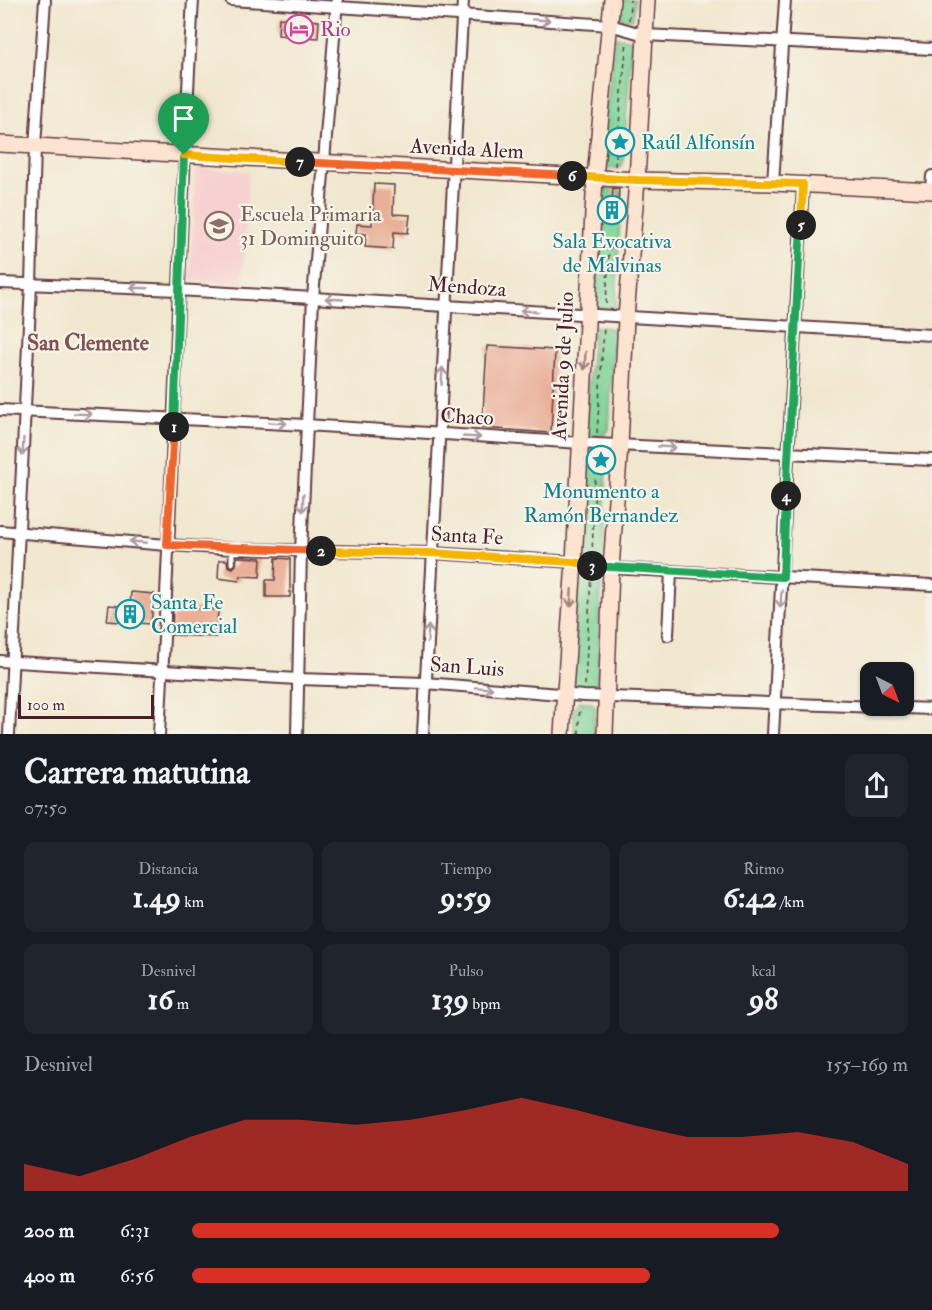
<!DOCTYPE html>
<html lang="es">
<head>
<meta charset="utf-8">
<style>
  body { margin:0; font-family:"IM FELL Double Pica",serif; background:#20242c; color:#f1f3f6; height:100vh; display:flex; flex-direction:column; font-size:22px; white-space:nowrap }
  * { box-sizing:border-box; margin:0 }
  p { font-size:20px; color:#9ea1a6 }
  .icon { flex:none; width:33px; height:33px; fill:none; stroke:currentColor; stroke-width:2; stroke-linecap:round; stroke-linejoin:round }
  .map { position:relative; height:734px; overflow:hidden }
  .panel { display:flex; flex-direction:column; background:#171b24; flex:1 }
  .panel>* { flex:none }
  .needle { width:39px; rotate:138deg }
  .fabs { position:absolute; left:860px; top:662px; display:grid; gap:12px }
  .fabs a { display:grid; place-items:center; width:54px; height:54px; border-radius:12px; background:#171b24; box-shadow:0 2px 4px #0004; font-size:30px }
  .scale { position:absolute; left:18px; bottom:15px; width:136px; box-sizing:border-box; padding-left:6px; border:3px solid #4a1f2b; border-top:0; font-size:16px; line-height:21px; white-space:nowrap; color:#4a1f2b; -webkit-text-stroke:4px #f7f3e8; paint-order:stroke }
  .pin { position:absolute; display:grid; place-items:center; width:51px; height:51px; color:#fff; margin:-62px -26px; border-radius:50% 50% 50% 0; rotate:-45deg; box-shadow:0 0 6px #0007 }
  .pin .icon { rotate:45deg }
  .km { position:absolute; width:30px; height:30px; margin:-15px; border-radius:50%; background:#222; color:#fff; font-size:16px; line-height:30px; text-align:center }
  .round { display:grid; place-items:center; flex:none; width:63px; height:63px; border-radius:12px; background:#20242c }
  .headline { display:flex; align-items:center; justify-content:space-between; height:102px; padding:0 24px }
  h1 { font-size:33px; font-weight:700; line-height:45px }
  .metrics { display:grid; grid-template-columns:repeat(3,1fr); gap:9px; height:102px; padding:6px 24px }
  .metrics div { display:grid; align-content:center; border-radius:12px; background:#20242c; text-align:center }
  .metrics b { font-size:30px; font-weight:700 }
  .metrics small { font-size:16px; font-weight:400 }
  .metrics p { font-size:16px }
  .chart { height:168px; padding:12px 24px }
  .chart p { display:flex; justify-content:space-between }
  .chart svg { width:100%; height:108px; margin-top:6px; fill:#d93025; opacity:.7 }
  ul { padding:0 24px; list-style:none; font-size:20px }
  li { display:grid; grid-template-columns:96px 72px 1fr; align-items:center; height:45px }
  li i { height:15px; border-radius:8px; background:#d93025 }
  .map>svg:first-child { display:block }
</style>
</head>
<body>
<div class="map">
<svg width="932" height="734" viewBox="0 0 932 734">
  <rect width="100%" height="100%" fill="#f7f3e8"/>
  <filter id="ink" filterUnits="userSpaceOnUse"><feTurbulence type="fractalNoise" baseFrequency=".0167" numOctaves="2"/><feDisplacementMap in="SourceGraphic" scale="12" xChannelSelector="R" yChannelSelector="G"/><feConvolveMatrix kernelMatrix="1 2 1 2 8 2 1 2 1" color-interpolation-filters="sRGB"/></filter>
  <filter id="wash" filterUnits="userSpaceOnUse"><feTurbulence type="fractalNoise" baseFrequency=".008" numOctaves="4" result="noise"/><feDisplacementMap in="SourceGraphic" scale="24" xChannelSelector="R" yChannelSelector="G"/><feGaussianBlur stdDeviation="1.35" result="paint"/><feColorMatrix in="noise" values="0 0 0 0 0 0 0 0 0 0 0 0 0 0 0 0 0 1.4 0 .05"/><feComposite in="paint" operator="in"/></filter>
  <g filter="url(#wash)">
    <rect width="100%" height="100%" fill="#f0e7ce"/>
    <polygon fill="#f7cfd0" points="196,168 249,171 242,283 190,280"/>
    <g fill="#7dd397" stroke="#647961" stroke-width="1.5">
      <polygon points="617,0 635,0 633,19 622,19 616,11"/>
      <polygon points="615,37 632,40 623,164 620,168 604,169 600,164"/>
      <polygon points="609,188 616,188 621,191 616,306 610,309 596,307 593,302 601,189"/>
      <polygon points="594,326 609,328 614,331 609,430 603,436 591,436 584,431"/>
      <polygon points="592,449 604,450 607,453 603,558 597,563 587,561 577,556 586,454"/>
      <polygon points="597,576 601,580 597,686 593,690 577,689 572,686 578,581 583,577"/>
      <polygon points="579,701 591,703 595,706 594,734 574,734 574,709"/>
    </g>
    <g id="blocks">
      <g fill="#e9af97">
        <polygon points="279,18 319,21 318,38 278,35"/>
        <polygon points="374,184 394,185 393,214 410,215 408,233 394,232 393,249 365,247 366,234 356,233 357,224 372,225"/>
        <polygon points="613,188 619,189 617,218 605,218 606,203 612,203"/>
        <polygon points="487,346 555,350 551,433 482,428"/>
        <polygon points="237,557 261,558 260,577 240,576 239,581 218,578 219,560 227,560 228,566 233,568 236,565"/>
        <polygon points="276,558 290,559 290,597 266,597 266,580 275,580"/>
        <polygon points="131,592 154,594 151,624 107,621 109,605 130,607"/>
        <polygon points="173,607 218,610 216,637 172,635"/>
      </g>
    </g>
  </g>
  <g filter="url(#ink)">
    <use href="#blocks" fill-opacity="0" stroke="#633d43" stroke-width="1.5"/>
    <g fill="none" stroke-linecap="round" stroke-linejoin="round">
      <g stroke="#633d43" stroke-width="8">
        <polyline id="lane" points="232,548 232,563"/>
      </g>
      <g stroke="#633d43" stroke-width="14">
        <g id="street">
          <polyline points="231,0 610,25 645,35 932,49"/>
          <polyline points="773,183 785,0"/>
          <polyline points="931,191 932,176"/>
          <polyline points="0,283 178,290 932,335"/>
          <polyline points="0,410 306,425 596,444 932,460"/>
          <polyline points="0,531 167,545 236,549 432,553 574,562 611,568 932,585"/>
          <polyline points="668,635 671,571"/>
          <polyline points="0,661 298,679 425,683 584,696 932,709"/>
          <polyline points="9,734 31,284 35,146 45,0"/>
          <path d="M159,734C173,489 178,245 193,0"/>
          <polyline points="297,734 301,551 313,298 337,0"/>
          <polyline points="423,734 463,0"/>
          <polyline points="773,734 803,185"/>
        </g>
      </g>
      <g stroke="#633d43" stroke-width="18">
        <g id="secondary">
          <polyline points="0,144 637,180 773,183 932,191"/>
          <polyline points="562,734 574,562 595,177 612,0"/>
          <polyline points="605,734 611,568 620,445 626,318 637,180 647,0"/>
        </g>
      </g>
      <g stroke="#633d43" stroke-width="1.5" stroke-dasharray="4.5 4.5" stroke-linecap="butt">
        <polyline points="629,20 630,0"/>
        <polyline points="615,166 627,40"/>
        <polyline points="606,304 609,250 619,241"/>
        <polyline points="597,433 604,327"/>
        <polyline points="592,556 596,453"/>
        <polyline points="585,685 591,576"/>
        <polyline points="579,734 579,716 581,707"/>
      </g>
      <use href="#lane" stroke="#fff" stroke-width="5"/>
      <use href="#street" stroke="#fff" stroke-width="10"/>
      <use href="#secondary" stroke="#fde4d1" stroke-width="15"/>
    </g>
    <defs><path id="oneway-shaft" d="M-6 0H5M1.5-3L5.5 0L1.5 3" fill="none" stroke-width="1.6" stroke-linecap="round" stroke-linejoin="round" transform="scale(1.5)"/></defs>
    <g stroke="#ae9aa0">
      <use href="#oneway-shaft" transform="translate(541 20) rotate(4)"/>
      <use href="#oneway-shaft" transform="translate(139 288) rotate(-178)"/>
      <use href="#oneway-shaft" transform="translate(334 299) rotate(-177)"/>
      <use href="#oneway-shaft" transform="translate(529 311) rotate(-176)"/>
      <use href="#oneway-shaft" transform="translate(442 376) rotate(-87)"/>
      <use href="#oneway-shaft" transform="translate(83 414) rotate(3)"/>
      <use href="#oneway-shaft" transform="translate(278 423) rotate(3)"/>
      <use href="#oneway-shaft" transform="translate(472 437) rotate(3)"/>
      <use href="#oneway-shaft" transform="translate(23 447) rotate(93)"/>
      <use href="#oneway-shaft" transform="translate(667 447) rotate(3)"/>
      <use href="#oneway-shaft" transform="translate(303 503) rotate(92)"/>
      <use href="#oneway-shaft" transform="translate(138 542) rotate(-175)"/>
      <use href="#oneway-shaft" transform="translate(781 599) rotate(94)"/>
      <use href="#oneway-shaft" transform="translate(428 634) rotate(-87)"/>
      <use href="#oneway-shaft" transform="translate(484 688) rotate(4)"/>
    </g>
    <g stroke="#a4827e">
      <use href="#oneway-shaft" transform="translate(585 361) rotate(93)"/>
      <use href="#oneway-shaft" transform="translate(571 598) rotate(95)"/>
    </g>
  </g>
  <g fill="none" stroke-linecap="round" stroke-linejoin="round" filter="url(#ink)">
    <g stroke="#fff" stroke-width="12">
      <polyline id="split-1" points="174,427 184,155"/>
    </g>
    <g stroke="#fff" stroke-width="12">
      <polyline id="split-2" points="174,427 167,545 321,551"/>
    </g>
    <g stroke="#fff" stroke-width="12">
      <polyline id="split-3" points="321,551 432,553 574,562 592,566"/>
    </g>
    <g stroke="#fff" stroke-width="12">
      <polyline id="split-4" points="592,566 783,577 786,496"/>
    </g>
    <g stroke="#fff" stroke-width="12">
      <polyline id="split-5" points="786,496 801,225"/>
    </g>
    <g stroke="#fff" stroke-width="12">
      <polyline id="split-6" points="572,176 637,180 803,184 801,225"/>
    </g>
    <g stroke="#fff" stroke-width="12">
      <polyline id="split-7" points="300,162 572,176"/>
    </g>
    <g stroke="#fff" stroke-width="12">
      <polyline id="split-8" points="184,155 300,162"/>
    </g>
    <use href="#split-1" stroke="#22a559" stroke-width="8"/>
    <use href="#split-2" stroke="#f0652b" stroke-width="8"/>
    <use href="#split-3" stroke="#f5b400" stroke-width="8"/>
    <use href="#split-4" stroke="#22a559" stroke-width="8"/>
    <use href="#split-5" stroke="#22a559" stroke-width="8"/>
    <use href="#split-6" stroke="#f5b400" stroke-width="8"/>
    <use href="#split-7" stroke="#f0652b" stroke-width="8"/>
    <use href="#split-8" stroke="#f5b400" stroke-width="8"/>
  </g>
  <defs>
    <g id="hotel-ring" transform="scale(1.5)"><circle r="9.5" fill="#f7f3e8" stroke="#d1479c" stroke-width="1.5"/><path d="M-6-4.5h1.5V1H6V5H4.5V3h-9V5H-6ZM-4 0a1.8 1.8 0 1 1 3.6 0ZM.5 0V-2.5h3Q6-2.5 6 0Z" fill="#d1479c"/></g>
    <g id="sight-ring" transform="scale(1.5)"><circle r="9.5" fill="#f7f3e8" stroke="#0f9aa8" stroke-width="1.5"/><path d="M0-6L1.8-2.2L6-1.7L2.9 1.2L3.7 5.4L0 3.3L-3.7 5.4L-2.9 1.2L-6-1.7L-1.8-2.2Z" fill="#0f9aa8"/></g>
    <g id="building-ring" transform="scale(1.5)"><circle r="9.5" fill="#f7f3e8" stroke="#0f9aa8" stroke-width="1.5"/><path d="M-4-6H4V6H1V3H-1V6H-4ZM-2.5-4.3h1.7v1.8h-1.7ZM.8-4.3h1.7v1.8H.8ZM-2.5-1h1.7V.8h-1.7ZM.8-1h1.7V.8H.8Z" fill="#0f9aa8"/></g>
    <g id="school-ring" transform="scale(1.5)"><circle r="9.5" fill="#f7f3e8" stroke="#8d6e63" stroke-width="1.5"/><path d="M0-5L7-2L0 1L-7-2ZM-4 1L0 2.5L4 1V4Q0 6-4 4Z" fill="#8d6e63"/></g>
  </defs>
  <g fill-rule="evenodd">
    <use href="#hotel-ring" x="299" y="29"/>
    <use href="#sight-ring" x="620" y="142"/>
    <use href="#building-ring" x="612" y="210"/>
    <use href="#school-ring" x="219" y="226"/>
    <use href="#sight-ring" x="601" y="460"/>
    <use href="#building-ring" x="130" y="614"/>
  </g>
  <g text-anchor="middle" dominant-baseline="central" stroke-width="4.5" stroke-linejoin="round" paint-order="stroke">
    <g font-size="21" fill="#b23c85" stroke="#f7f3e8" text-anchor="start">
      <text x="320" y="29">Rio</text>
    </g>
    <g font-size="21" fill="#0d838f" stroke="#f7f3e8" text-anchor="start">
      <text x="641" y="142">Raúl Alfonsín</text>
      <text x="612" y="241" text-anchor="middle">Sala Evocativa<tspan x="612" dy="24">de Malvinas</tspan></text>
      <text x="601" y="491" text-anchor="middle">Monumento a<tspan x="601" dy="24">Ramón Bernandez</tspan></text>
      <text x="151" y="602">Santa Fe<tspan x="151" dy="24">Comercial</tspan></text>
    </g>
    <g font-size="21" fill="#4a1f2b" stroke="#f7f3e8">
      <text transform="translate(467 149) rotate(3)">Avenida Alem</text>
      <text transform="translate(467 287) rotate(4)">Mendoza</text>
      <text transform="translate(563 366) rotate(-87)">Avenida 9 de Julio</text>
      <text transform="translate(467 417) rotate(3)">Chaco</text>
      <text transform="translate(467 536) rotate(3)">Santa Fe</text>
      <text transform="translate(467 667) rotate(4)">San Luis</text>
    </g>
    <g font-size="21" fill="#785e54" stroke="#f7f3e8" text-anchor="start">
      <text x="240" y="214">Escuela Primaria<tspan x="240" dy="24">31 Dominguito</tspan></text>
    </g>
    <g font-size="22" font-weight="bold" fill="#825151" stroke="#f7f3e8">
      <text x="88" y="343">San Clemente</text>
    </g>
  </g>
</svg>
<div class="fabs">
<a><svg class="needle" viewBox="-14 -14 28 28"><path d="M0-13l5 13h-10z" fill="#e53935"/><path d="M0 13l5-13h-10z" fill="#9ea1a6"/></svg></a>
</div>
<div class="scale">100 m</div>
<div class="pin" style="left:184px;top:155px;background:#1e9e55"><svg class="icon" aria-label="arrive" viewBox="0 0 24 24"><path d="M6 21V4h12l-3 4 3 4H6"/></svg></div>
<b class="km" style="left:174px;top:427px">1</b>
<b class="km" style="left:321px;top:551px">2</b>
<b class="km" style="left:592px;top:566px">3</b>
<b class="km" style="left:786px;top:496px">4</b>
<b class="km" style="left:801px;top:225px">5</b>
<b class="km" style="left:572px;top:176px">6</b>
<b class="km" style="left:300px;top:162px">7</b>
</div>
<section class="panel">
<div class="headline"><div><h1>Carrera matutina</h1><p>07:50</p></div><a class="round"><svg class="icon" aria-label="share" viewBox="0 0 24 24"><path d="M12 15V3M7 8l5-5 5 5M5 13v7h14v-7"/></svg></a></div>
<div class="metrics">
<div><p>Distancia</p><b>1.49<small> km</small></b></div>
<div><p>Tiempo</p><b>9:59</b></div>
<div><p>Ritmo</p><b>6:42<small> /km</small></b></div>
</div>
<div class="metrics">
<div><p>Desnivel</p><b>16<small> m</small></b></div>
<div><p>Pulso</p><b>139<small> bpm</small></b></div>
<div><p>kcal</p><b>98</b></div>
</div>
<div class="chart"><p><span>Desnivel</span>155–169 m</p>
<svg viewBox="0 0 160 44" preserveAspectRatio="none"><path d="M0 44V33L10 38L20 31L30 22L40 15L50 15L60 17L70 15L80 11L90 6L100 11L110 17L120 22L130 22L140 20L150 24L160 33V44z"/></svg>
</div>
<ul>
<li><b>200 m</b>6:31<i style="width:82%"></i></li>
<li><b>400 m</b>6:56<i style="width:64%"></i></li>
</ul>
</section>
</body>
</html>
